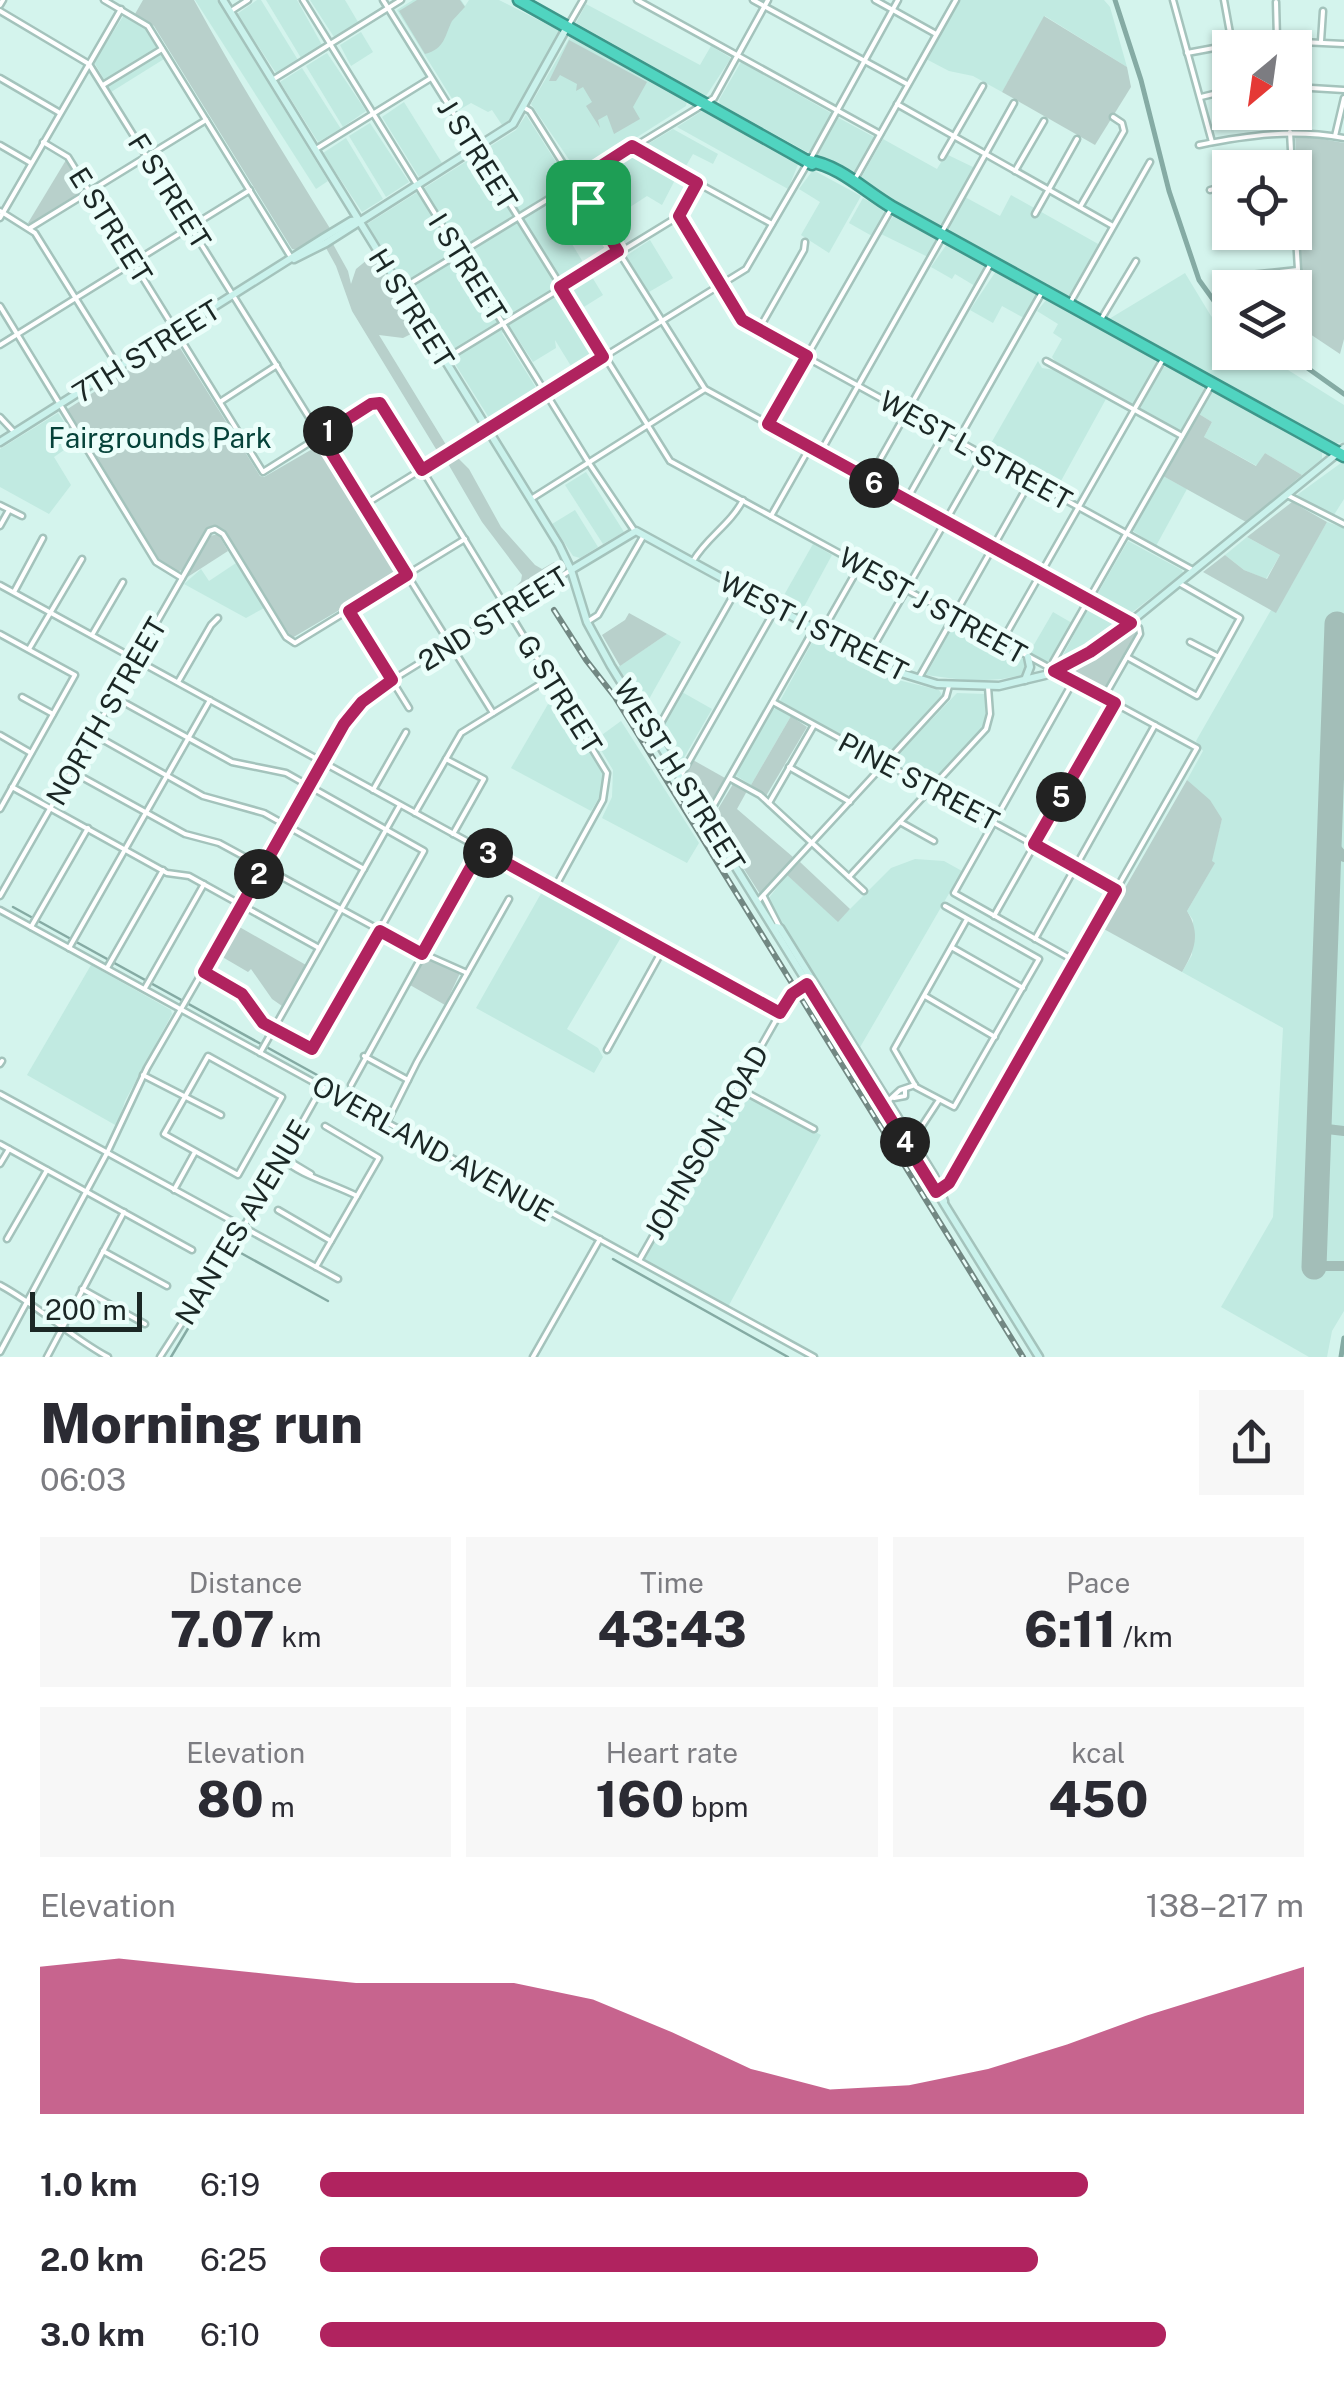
<!DOCTYPE html>
<html lang="en">
<head>
<meta charset="utf-8">
<style>
  body { margin:0; font-family:"Public Sans",sans-serif; background:#f7f7f7; color:#2b2b33; height:100vh; display:flex; flex-direction:column; font-size:38px; white-space:nowrap }
  * { box-sizing:border-box; margin:0 }
  p { font-size:32px; color:#7c7c81 }
  .icon { flex:none; width:55px; height:55px; fill:none; stroke:currentColor; stroke-width:2; stroke-linecap:round; stroke-linejoin:round }
  .map { position:relative; height:1357px; overflow:hidden }
  .panel { display:flex; flex-direction:column; background:#fff; flex:1 }
  .panel>* { flex:none }
  .needle { width:65px; rotate:209deg }
  .buttons { position:absolute; left:1212px; top:30px; display:grid; gap:20px }
  .buttons a { display:grid; place-items:center; width:100px; height:100px; border-radius:0px; background:#fff; box-shadow:0 2px 8px #0004; font-size:50px }
  .scale { position:absolute; left:30px; bottom:25px; width:112px; box-sizing:border-box; padding-left:10px; border:5px solid #1b2725; border-top:0; font-size:28px; line-height:35px; white-space:nowrap; color:#1b2725; -webkit-text-stroke:8px #ebfefa; paint-order:stroke }
  .pin { position:absolute; display:grid; place-items:center; width:85px; height:85px; color:#fff; margin:-42px; border-radius:20px; box-shadow:0 5px 15px #0006 }
  .km { position:absolute; width:50px; height:50px; margin:-25px; border-radius:50%; background:#222; color:#fff; font-size:28px; line-height:50px; text-align:center }
  .round { display:grid; place-items:center; flex:none; width:105px; height:105px; border-radius:0px; background:#f7f7f7 }
  .head { display:flex; align-items:center; justify-content:space-between; height:170px; padding:0 40px }
  h1 { font-size:55px; font-weight:800; line-height:75px }
  .metrics { display:grid; grid-template-columns:repeat(3,1fr); gap:15px; height:170px; padding:10px 40px }
  .metrics div { display:grid; align-content:center; border-radius:0px; background:#f7f7f7; text-align:center }
  .metrics b { font-size:50px; font-weight:800 }
  .metrics small { font-size:28px; font-weight:400 }
  .metrics p { font-size:28px }
  .chart { height:280px; padding:20px 40px }
  .chart p { display:flex; justify-content:space-between }
  .chart svg { width:100%; height:180px; margin-top:10px; fill:#b0235f; opacity:.7 }
  ul { padding:0 40px; list-style:none; font-size:32px }
  li { display:grid; grid-template-columns:160px 120px 1fr; align-items:center; height:75px }
  li i { height:25px; border-radius:12px; background:#b0235f }
  .map>svg:first-child { display:block }
</style>
</head>
<body>
<div class="map">
<svg width="1344" height="1357" viewBox="0 0 1344 1357">
  <rect width="100%" height="100%" fill="#d4f4ed"/>
  <g fill="#c1eae1">
    <polygon points="195,0 217,0 328,181 316,189"/>
    <polygon points="257,0 261,0 298,60 276,73 237,14"/>
    <polygon points="266,0 297,0 322,45 301,58"/>
    <polygon points="310,0 345,0 358,22 334,37"/>
    <polygon points="413,0 461,0 465,6 469,0 499,0 560,31 510,120 502,125 492,110 488,112 471,103 459,110 397,10"/>
    <polygon points="959,0 1104,0 1110,7 1127,67 1045,16 1002,92 973,76 949,71 926,59"/>
    <polygon points="586,4 700,65 711,46 731,58 706,96 576,23"/>
    <polygon points="124,15 143,26 164,59 111,92 94,62"/>
    <polygon points="361,32 373,52 351,66 340,45"/>
    <polygon points="570,37 687,101 686,106 579,174 531,104"/>
    <polygon points="327,53 366,111 343,127 306,66"/>
    <polygon points="741,62 831,113 811,151 807,152 720,104 719,100"/>
    <polygon points="302,68 341,129 318,142 280,82"/>
    <polygon points="404,102 442,163 419,177 382,117"/>
    <polygon points="702,111 799,162 788,189 677,127"/>
    <polygon points="526,115 598,228 572,244 603,295 579,310 568,291 560,296 597,356 574,371 555,340 556,348 533,362 510,327 502,333 538,391 491,421 367,224 516,130"/>
    <polygon points="837,117 874,137 854,174 850,175 817,156"/>
    <polygon points="370,123 409,182 386,197 349,136"/>
    <polygon points="673,129 718,154 713,164 693,154 683,171 644,150 643,147"/>
    <polygon points="346,138 383,199 362,212 323,153"/>
    <polygon points="883,139 937,169 946,154 975,168 944,224 939,225 862,182 861,178"/>
    <polygon points="633,153 677,176 662,205 647,196 607,222 584,183"/>
    <polygon points="813,170 861,196 829,253 801,235 820,202 799,189"/>
    <polygon points="1011,195 1100,245 1072,294 1067,296 950,231 949,226 965,197 1000,216"/>
    <polygon points="863,198 883,209 884,214 872,236 849,223"/>
    <polygon points="894,215 936,238 928,257 881,234"/>
    <polygon points="650,240 673,278 649,292 626,256"/>
    <polygon points="947,244 984,264 985,269 975,286 955,274 952,279 931,267"/>
    <polygon points="996,271 1034,292 1036,297 1024,318 1002,306 993,323 970,310"/>
    <polygon points="1185,273 1211,316 1230,331 1230,352 1261,353 1344,405 1344,442 1334,444 1109,319"/>
    <polygon points="1047,299 1155,359 1156,364 1133,405 1055,361 1052,357 1062,339 1053,333 1058,324 1037,311"/>
    <polygon points="1038,361 1042,368 1055,370 1106,399 1056,490 986,452"/>
    <polygon points="1167,366 1202,385 1204,389 1180,432 1140,409 1162,368"/>
    <polygon points="1215,392 1322,451 1322,459 1302,475 1265,453 1257,466 1204,437 1212,422 1199,414 1210,394"/>
    <polygon points="58,413 77,441 54,457 71,485 49,514 0,487 0,449"/>
    <polygon points="1341,463 1344,463 1344,499 1332,518 1299,499 1297,495"/>
    <polygon points="586,472 624,532 603,544 565,485"/>
    <polygon points="1163,476 1187,489 1156,546 1133,531"/>
    <polygon points="575,510 598,547 580,558 573,556 552,524"/>
    <polygon points="1327,522 1344,528 1344,1311 1332,1331 1327,1357 1309,1357 1221,1307 1273,1217 1283,1028 1182,972 1192,955 1193,920 1187,911 1214,864 1211,861 1222,819 1187,780 1203,751 1196,741 1271,610 1276,612"/>
    <polygon points="1247,537 1280,555 1266,579 1244,570 1225,555"/>
    <polygon points="1128,541 1182,570 1183,573 1126,617 1095,598"/>
    <polygon points="813,544 832,555 799,616 779,604"/>
    <polygon points="236,563 264,608 246,618 184,584 201,569 209,581"/>
    <polygon points="1088,608 1117,622 1118,626 1092,647 1059,663"/>
    <polygon points="1053,612 1072,623 1046,665 1028,655"/>
    <polygon points="955,623 1025,660 1026,671 1022,675 1002,679 971,681 926,675"/>
    <polygon points="667,634 681,642 644,708 618,667"/>
    <polygon points="815,637 890,678 939,690 942,695 884,758 780,701"/>
    <polygon points="555,692 603,773 602,793 591,811 511,768"/>
    <polygon points="682,692 712,709 681,763 678,763 659,734"/>
    <polygon points="957,693 985,694 986,720 981,729 934,782 895,763 894,759"/>
    <polygon points="776,708 791,716 751,785 735,775 772,710"/>
    <polygon points="621,721 699,843 687,863 602,818 612,797 613,770 595,740"/>
    <polygon points="915,859 944,861 962,871 859,1049 768,899 787,875 838,921 891,868"/>
    <polygon points="543,890 623,934 567,1029 598,1048 603,1057 594,1073 476,1008"/>
    <polygon points="91,965 171,1010 172,1014 125,1101 117,1126 27,1075"/>
    <polygon points="740,1091 821,1135 728,1307 644,1261"/>
  </g>
  <g fill="#b8d0cb">
    <path d="M143,0H194C237,79 284,154 331,230L298,250L292,249L154,26L135,14Z"/>
    <path d="M417,0H460L465,7C464,8 453,20 452,21C445,35 445,49 425,54L399,11Z"/>
    <polygon points="1044,16 1127,67 1131,87 1095,145 1002,92"/>
    <polygon points="569,40 647,82 633,107 640,119 614,134 607,115 598,120 600,128 586,106 592,102 583,87 576,91 577,84 560,75 556,81 549,81"/>
    <polygon points="1295,134 1344,143 1344,339 1340,354 1295,324 1303,298"/>
    <polygon points="66,160 87,192 31,225 28,223"/>
    <polygon points="333,244 348,271 351,284 356,269 373,255 419,330 403,338 379,335 448,448 439,454 352,311 336,266 326,248"/>
    <polygon points="175,340 260,476 264,477 321,444 399,570 397,576 292,638 219,527 207,528 182,570 177,572 160,561 66,410"/>
    <polygon points="1199,414 1212,422 1204,437 1256,466 1265,453 1302,475 1246,522 1163,476"/>
    <polygon points="456,456 469,469 501,527 535,565 542,569 554,562 560,562 559,573 512,602 506,597 521,581 522,575 482,522 447,462"/>
    <polygon points="1292,502 1327,522 1276,613 1203,572 1225,555 1244,570 1267,579 1280,555 1247,537"/>
    <polygon points="218,534 228,551 186,578 210,536"/>
    <polygon points="629,613 667,634 620,666 602,635 625,620"/>
    <polygon points="1131,631 1137,634 1105,690 1072,673"/>
    <polygon points="791,716 807,727 766,796 751,785"/>
    <polygon points="693,760 725,778 708,807 704,806 685,776"/>
    <path d="M1187,780L1210,800L1222,819L1212,861L1215,863L1187,911C1201,934 1195,950 1182,972L1102,928Z"/>
    <polygon points="733,784 747,791 737,809 793,857 760,894 712,819"/>
    <polygon points="800,862 850,909 838,922 787,875"/>
    <polygon points="236,925 306,965 282,1006 272,999 251,969 248,972 219,955"/>
    <polygon points="429,960 460,973 445,1005 410,985 423,961"/>
  </g>
  <g fill="none" stroke-linecap="round" stroke-linejoin="round">
    <g stroke="#85aba4" stroke-width="2.5">
      <polyline points="13,907 328,1081"/>
      <polyline points="613,1259 788,1357"/>
      <polyline points="223,1271 239,1252 328,1301"/>
      <polyline points="171,1357 220,1275"/>
    </g>
    <g stroke="#85aba4" stroke-width="5">
      <polyline points="1115,0 1141,80 1169,191 1199,280 1217,305 1230,314"/>
      <polyline points="1285,352 1344,394"/>
      <polyline points="1341,1357 1344,1338"/>
    </g>
    <g stroke="#a3beb8" stroke-width="10">
      <polyline points="1337,637 1344,637"/>
      <polyline points="1331,777 1344,775"/>
      <polyline points="1329,840 1344,857"/>
      <polyline points="1320,1117 1327,1129 1344,1131"/>
      <polyline points="1315,1260 1323,1266 1344,1266"/>
    </g>
    <polyline stroke="#a3beb8" stroke-width="25" points="1314,1267 1337,624"/>
    <g stroke="#a4c3bc" stroke-width="9">
      <g id="street">
        <polyline points="104,0 148,26 292,259"/>
        <polyline points="303,0 589,463 634,530"/>
        <polyline points="383,0 670,461 1197,748 949,1183 941,1190"/>
        <polyline points="637,0 880,134"/>
        <polyline points="753,0 907,84"/>
        <polyline points="875,0 936,34"/>
        <polyline points="1173,0 1212,142"/>
        <polyline points="1224,0 1232,44"/>
        <polyline points="1276,2 1277,39"/>
        <polyline points="0,5 3,0"/>
        <polyline points="0,11 89,64 493,713"/>
        <polyline points="231,11 248,0"/>
        <polyline points="568,26 583,0"/>
        <polyline points="1321,41 1323,11"/>
        <polyline points="1187,53 1257,40 1344,44"/>
        <polyline points="0,78 60,113"/>
        <polyline points="274,79 401,0"/>
        <polyline points="103,85 162,49"/>
        <polyline points="1295,87 1344,90"/>
        <polyline points="1201,97 1230,90"/>
        <polyline points="897,104 1113,226"/>
        <polyline points="523,107 530,111 705,389 1139,628 1140,634 1104,697"/>
        <polyline points="1290,132 1292,168"/>
        <polyline points="1335,136 1344,98"/>
        <polyline points="43,142 68,157 263,472 371,404 380,403 384,407 607,773 603,800 554,889"/>
        <polyline points="0,145 31,163"/>
        <path d="M1199,145C1249,135 1293,129 1344,138"/>
        <polyline points="632,147 772,224"/>
        <polyline points="316,149 431,78"/>
        <polyline points="942,157 983,86"/>
        <polyline points="811,158 898,0"/>
        <polyline points="1015,171 1044,121"/>
        <polyline points="855,179 956,0"/>
        <polyline points="1210,190 1230,185"/>
        <polyline points="1080,207 1124,131 1122,123 1113,117"/>
        <polyline points="0,211 35,233 119,368"/>
        <polyline points="1035,214 1077,139"/>
        <polyline points="679,216 744,323 1191,569"/>
        <polyline points="0,218 121,9"/>
        <polyline points="1295,220 1299,286 1295,297"/>
        <polyline points="30,228 206,120"/>
        <polyline points="943,230 1014,103"/>
        <polyline points="1224,234 1231,232"/>
        <polyline points="1250,275 1298,270"/>
        <polyline points="401,289 714,98 768,0"/>
        <polyline points="1071,301 1150,162"/>
        <polyline points="0,306 156,562 182,578"/>
        <polyline points="1100,321 1136,261"/>
        <polyline points="759,329 804,250 805,242"/>
        <polyline points="0,345 250,190"/>
        <polyline points="447,358 679,216 697,183"/>
        <polyline points="1046,361 1182,436"/>
        <polyline points="220,402 277,365"/>
        <polyline points="0,417 14,432"/>
        <polyline points="768,424 890,211"/>
        <polyline points="958,440 1041,294"/>
        <polyline points="820,453 941,239"/>
        <polyline points="869,479 990,265"/>
        <polyline points="1287,495 1344,524"/>
        <polyline points="531,499 705,389"/>
        <polyline points="906,501 945,432"/>
        <polyline points="0,505 22,516"/>
        <polyline points="364,505 746,269 806,166"/>
        <polyline points="771,516 810,447"/>
        <polyline points="0,526 9,510"/>
        <path d="M693,561C707,537 730,525 743,500"/>
        <polyline points="0,585 780,1013"/>
        <polyline points="14,592 43,538"/>
        <polyline points="349,611 409,708"/>
        <polyline points="587,622 598,615 644,535"/>
        <polyline points="823,630 860,565"/>
        <polyline points="0,634 75,675 0,809"/>
        <polyline points="92,635 123,582"/>
        <polyline points="1190,642 1217,656"/>
        <polyline points="1001,643 1162,361"/>
        <polyline points="29,649 82,559"/>
        <polyline points="1127,657 1197,696 1240,618 1179,583"/>
        <polyline points="867,658 984,454"/>
        <polyline points="1055,671 1053,662 1212,384"/>
        <polyline points="920,676 1031,480"/>
        <polyline points="1074,680 954,893 1075,961"/>
        <polyline points="178,682 211,625 218,618"/>
        <polyline points="22,697 53,714"/>
        <polyline points="114,697 232,762 286,773 424,851 313,1049 263,1023 242,994 204,972"/>
        <polyline points="773,702 1115,889"/>
        <polyline points="93,734 203,796 264,813 364,869"/>
        <polyline points="0,735 31,753"/>
        <polyline points="654,735 738,587"/>
        <polyline points="446,759 484,779 453,834"/>
        <polyline points="789,767 850,802"/>
        <polyline points="71,771 185,834 219,843 422,953 467,973"/>
        <polyline points="680,777 776,608"/>
        <polyline points="731,779 760,795 864,891"/>
        <polyline points="12,787 167,873 189,876 319,948"/>
        <polyline points="373,790 406,732"/>
        <polyline points="769,803 814,725"/>
        <polyline points="415,813 461,733 550,678"/>
        <polyline points="706,819 814,629"/>
        <polyline points="900,822 934,841"/>
        <polyline points="849,877 986,729 990,714 988,687"/>
        <polyline points="0,896 209,531 215,529 223,534 286,637 295,643 465,539"/>
        <polyline points="764,897 780,928"/>
        <polyline points="758,901 946,697 949,686"/>
        <polyline points="945,906 1039,959 954,1107 916,1087 894,1049 967,919"/>
        <polyline points="0,910 814,1357"/>
        <polyline points="994,916 1115,703"/>
        <polyline points="31,927 88,828"/>
        <polyline points="1035,939 1155,725"/>
        <polyline points="69,948 210,700"/>
        <polyline points="953,948 1023,988"/>
        <polyline points="107,968 163,870"/>
        <polyline points="145,988 204,884"/>
        <polyline points="925,996 995,1037"/>
        <polyline points="607,1050 663,949"/>
        <polyline points="260,1053 400,805"/>
        <polygon points="208,1056 282,1097 238,1175 164,1134"/>
        <polyline points="364,1056 408,1080"/>
        <polyline points="0,1064 2,1061"/>
        <polyline points="143,1075 221,1115"/>
        <polyline points="351,1085 481,849"/>
        <polyline points="738,1088 814,1129"/>
        <polyline points="0,1094 338,1279"/>
        <polyline points="894,1098 905,1096 905,1089"/>
        <polyline points="886,1103 900,1090 915,1085"/>
        <polyline points="387,1122 417,1062 509,899"/>
        <polyline points="920,1129 939,1100"/>
        <polyline points="0,1144 192,1250"/>
        <path d="M283,1159C297,1174 336,1185 357,1196"/>
        <polyline points="286,1159 311,1174"/>
        <polyline points="0,1164 9,1149"/>
        <polyline points="174,1190 195,1152"/>
        <polyline points="278,1210 331,1241"/>
        <polyline points="7,1239 47,1170"/>
        <polyline points="103,1251 167,1286"/>
        <polyline points="640,1259 780,1013 792,994 808,983"/>
        <polyline points="316,1267 379,1158 325,1126"/>
        <path d="M0,1285C39,1306 69,1336 108,1357"/>
        <polyline points="82,1289 145,1324"/>
        <polyline points="0,1352 107,1153 147,1068 349,718 379,688 571,570"/>
        <polyline points="47,1357 124,1212"/>
        <polyline points="160,1357 243,1228 322,1087"/>
        <polyline points="533,1357 600,1239"/>
      </g>
    </g>
    <g stroke="#a4c3bc" stroke-width="11">
      <g id="secondary">
        <polyline points="223,0 559,545 571,570 587,622 611,666 1039,1357"/>
        <polyline points="294,259 326,243 513,124 567,27"/>
        <polyline points="0,442 323,238 351,221 358,220"/>
        <polyline points="571,570 636,531 888,669 937,684 999,686 1045,675 1106,642 1344,448"/>
        <polyline points="1025,680 1030,667 1028,657"/>
        <polyline points="776,927 780,928 934,1176 944,1201"/>
      </g>
    </g>
    <g stroke="#3d978a" stroke-width="15">
      <g id="highway">
        <polyline points="519,0 812,164"/>
        <path d="M809,161C839,165 866,192 892,207L1344,456"/>
      </g>
    </g>
    <use href="#street" stroke="#fff" stroke-width="4"/>
    <use href="#secondary" stroke="#caf2ec" stroke-width="6"/>
    <use href="#highway" stroke="#50d4c0" stroke-width="10"/>
    <g stroke="#728883" stroke-width="6">
      <polyline id="rail" points="554,610 586,660 615,697 1023,1357"/>
    </g>
    <use href="#rail" stroke="#ebfefa" stroke-width="2.5" stroke-dasharray="8" stroke-linecap="butt"/>
  </g>
  <g fill="none" stroke-linecap="round" stroke-linejoin="round">
    <g stroke="#fff" stroke-width="20">
      <polygon id="route" points="632,146 697,183 679,216 742,320 807,356 768,424 1131,623 1090,652 1054,671 1115,703 1034,844 1116,890 949,1183 936,1192 807,984 792,994 780,1013 481,849 422,954 380,931 312,1049 263,1023 242,994 204,972 344,724 362,702 392,680 349,611 407,575 321,436 371,404 380,403 422,470 603,357 560,287 618,251 576,182"/>
    </g>
    <use href="#route" stroke="#b0235f" stroke-width="12"/>
  </g>
  <g text-anchor="middle" dominant-baseline="central" stroke-width="10" stroke-linejoin="round" paint-order="stroke">
    <g font-size="28" fill="#1b2725" stroke="#ebfefa">
      <text transform="translate(478 154) rotate(58)">J STREET</text>
      <text transform="translate(170 191) rotate(58)">F STREET</text>
      <text transform="translate(111 225) rotate(58)">E STREET</text>
      <text transform="translate(468 267) rotate(58)">I STREET</text>
      <text transform="translate(412 308) rotate(58)">H STREET</text>
      <text transform="translate(146 351) rotate(-32)">7TH STREET</text>
      <text transform="translate(976 450) rotate(29)">WEST L STREET</text>
      <text transform="translate(933 605) rotate(29)">WEST J STREET</text>
      <text transform="translate(493 618) rotate(-32)">2ND STREET</text>
      <text transform="translate(814 626) rotate(27)">WEST I STREET</text>
      <text transform="translate(560 694) rotate(58)">G STREET</text>
      <text transform="translate(106 711) rotate(-60)">NORTH STREET</text>
      <text transform="translate(680 775) rotate(58)">WEST H STREET</text>
      <text transform="translate(919 781) rotate(28)">PINE STREET</text>
      <text transform="translate(706 1142) rotate(-60)">JOHNSON ROAD</text>
      <text transform="translate(433 1148) rotate(29)">OVERLAND AVENUE</text>
      <text transform="translate(242 1222) rotate(-59)">NANTES AVENUE</text>
    </g>
    <g font-size="28" fill="#054239" stroke="#ebfefa">
      <text x="160" y="437">Fairgrounds Park</text>
    </g>
  </g>
</svg>
<div class="buttons">
<a><svg class="needle" viewBox="-14 -14 28 28"><path d="M0-13l5 13h-10z" fill="#e53935"/><path d="M0 13l5-13h-10z" fill="#7c7c81"/></svg></a>
<a><svg class="icon" aria-label="locate" viewBox="0 0 24 24"><circle cx="12" cy="12" r="6"/><path d="M12 2v4M12 18v4M2 12h4M18 12h4"/></svg></a>
<a><svg class="icon" aria-label="layers" viewBox="0 0 24 24"><path d="M12 4l9 5-9 5-9-5zM3 14l9 5 9-5"/></svg></a>
</div>
<div class="scale">200 m</div>
<div class="pin" style="left:588px;top:202px;background:#1e9e55"><svg class="icon" aria-label="arrive" viewBox="0 0 24 24"><path d="M6 21V4h12l-3 4 3 4H6"/></svg></div>
<b class="km" style="left:328px;top:431px">1</b>
<b class="km" style="left:259px;top:874px">2</b>
<b class="km" style="left:488px;top:853px">3</b>
<b class="km" style="left:905px;top:1142px">4</b>
<b class="km" style="left:1061px;top:797px">5</b>
<b class="km" style="left:874px;top:483px">6</b>
</div>
<section class="panel">
<div class="head"><div><h1>Morning run</h1><p>06:03</p></div><a class="round"><svg class="icon" aria-label="share" viewBox="0 0 24 24"><path d="M12 15V3M7 8l5-5 5 5M5 13v7h14v-7"/></svg></a></div>
<div class="metrics">
<div><p>Distance</p><b>7.07<small> km</small></b></div>
<div><p>Time</p><b>43:43</b></div>
<div><p>Pace</p><b>6:11<small> /km</small></b></div>
</div>
<div class="metrics">
<div><p>Elevation</p><b>80<small> m</small></b></div>
<div><p>Heart rate</p><b>160<small> bpm</small></b></div>
<div><p>kcal</p><b>450</b></div>
</div>
<div class="chart"><p><span>Elevation</span>138–217 m</p>
<svg viewBox="0 0 160 44" preserveAspectRatio="none"><path d="M0 44V8L10 6L20 8L30 10L40 12L50 12L60 12L70 16L80 24L90 33L100 38L110 37L120 33L130 27L140 20L150 14L160 8V44z"/></svg>
</div>
<ul>
<li><b>1.0 km</b>6:19<i style="width:78%"></i></li>
<li><b>2.0 km</b>6:25<i style="width:73%"></i></li>
<li><b>3.0 km</b>6:10<i style="width:86%"></i></li>
</ul>
</section>
</body>
</html>
